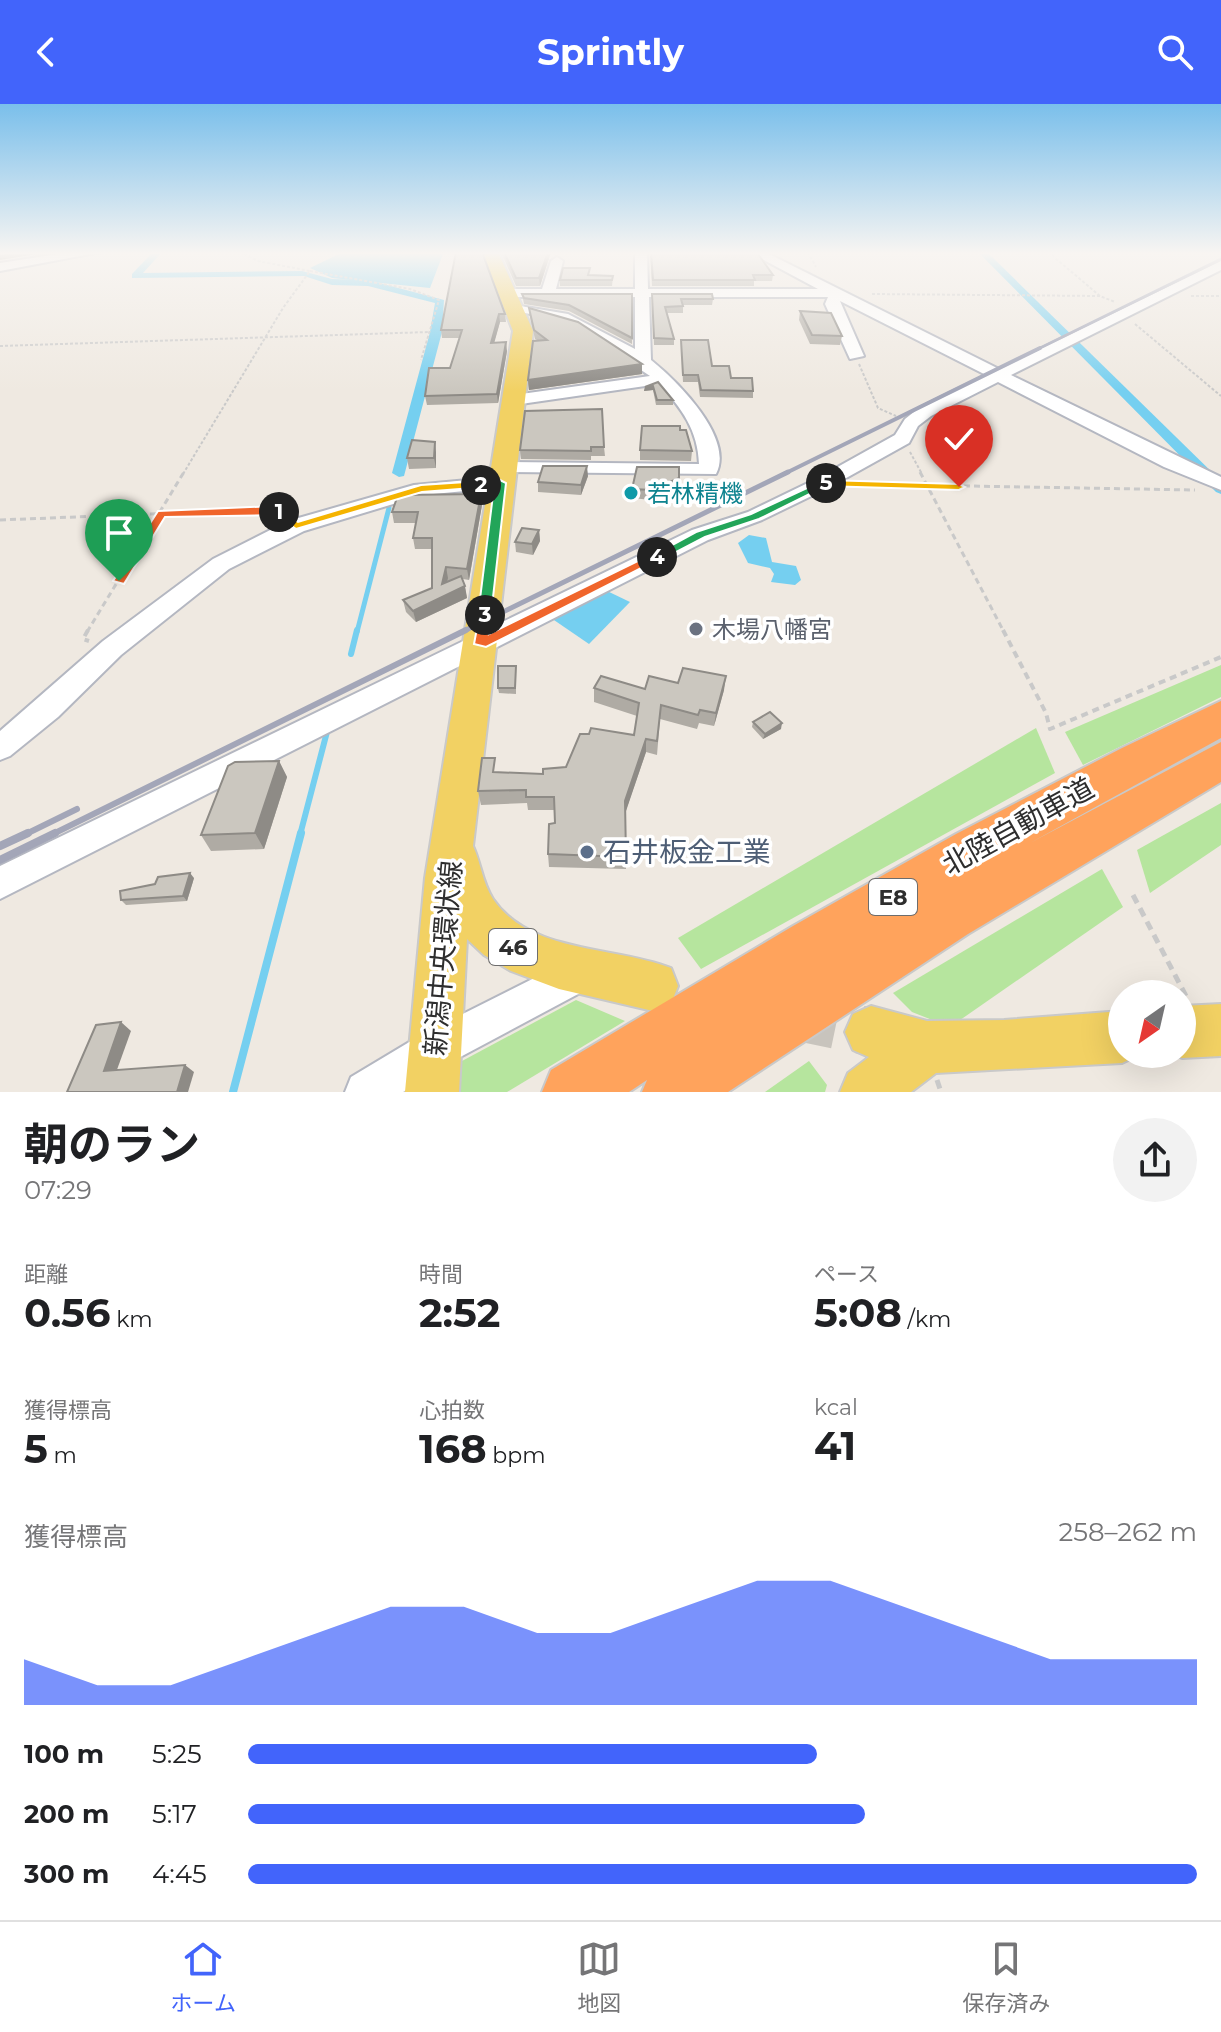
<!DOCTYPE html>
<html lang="ja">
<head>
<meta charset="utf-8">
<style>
  body { margin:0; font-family:Montserrat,"Noto Sans JP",sans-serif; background:#f2f2f2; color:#202124; height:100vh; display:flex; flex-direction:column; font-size:30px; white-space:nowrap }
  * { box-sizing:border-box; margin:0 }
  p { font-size:26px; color:#757577 }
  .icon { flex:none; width:44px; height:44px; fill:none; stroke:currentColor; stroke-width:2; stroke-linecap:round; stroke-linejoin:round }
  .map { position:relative; height:988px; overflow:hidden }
  .side { display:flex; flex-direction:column; background:#fff; flex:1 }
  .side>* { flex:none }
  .needle { width:52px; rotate:214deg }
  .fabs { position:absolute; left:1108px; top:876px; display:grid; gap:16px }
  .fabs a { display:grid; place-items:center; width:88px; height:88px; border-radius:50%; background:#fff; box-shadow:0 8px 32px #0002; font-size:40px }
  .pin { position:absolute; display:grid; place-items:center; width:68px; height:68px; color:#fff; margin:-82px -34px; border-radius:50% 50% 50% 0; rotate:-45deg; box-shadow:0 0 8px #0007 }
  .pin .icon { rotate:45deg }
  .km { position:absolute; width:40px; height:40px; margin:-20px; border-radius:50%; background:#222; color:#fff; font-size:22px; line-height:40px; text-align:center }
  .round { display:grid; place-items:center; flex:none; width:84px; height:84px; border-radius:42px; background:#f2f2f2 }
  .headline { display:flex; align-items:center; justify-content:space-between; height:136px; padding:0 24px }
  h1 { font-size:44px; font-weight:700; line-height:60px }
  .figures { display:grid; grid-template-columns:repeat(3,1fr); gap:12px; height:136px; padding:8px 24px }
  .figures div { display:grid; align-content:center }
  .figures b { font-size:40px; font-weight:700 }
  .figures small { font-size:22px; font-weight:400 }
  .figures p { font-size:22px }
  .chart { height:224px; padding:16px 24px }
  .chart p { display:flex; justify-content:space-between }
  .chart svg { width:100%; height:144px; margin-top:8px; fill:#4264fb; opacity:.7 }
  ul { padding:0 24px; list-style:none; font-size:26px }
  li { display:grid; grid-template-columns:128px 96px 1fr; align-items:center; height:60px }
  li i { height:20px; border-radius:10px; background:#4264fb }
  header { display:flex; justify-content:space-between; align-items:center; height:104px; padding:0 24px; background:#4264fb; color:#fff; font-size:36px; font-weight:700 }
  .menu { display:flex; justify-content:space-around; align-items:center; height:112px; border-top:2px solid #e0e0e0; background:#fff; font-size:22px; color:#757577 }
  .menu a { display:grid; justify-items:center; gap:4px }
  .menu .current { color:#4264fb }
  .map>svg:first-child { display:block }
</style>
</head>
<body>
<header><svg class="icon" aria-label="back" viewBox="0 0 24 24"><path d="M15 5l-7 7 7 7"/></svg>Sprintly<svg class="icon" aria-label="search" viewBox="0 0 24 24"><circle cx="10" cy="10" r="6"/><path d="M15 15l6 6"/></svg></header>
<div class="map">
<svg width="1221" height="988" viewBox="0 0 1221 988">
  <rect width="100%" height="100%" fill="#efe9e1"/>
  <g fill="#b6e59e">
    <polygon points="1221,561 1221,593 1083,661 1065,628"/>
    <polygon points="1036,624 1055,669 701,865 678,834"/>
    <polygon points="1221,699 1221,741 1150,789 1137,746"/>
    <polygon points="1102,765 1123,803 950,923 912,908 893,889"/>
    <polygon points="576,896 625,917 507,988 447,988 449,964"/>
    <polygon points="809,957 827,981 825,988 765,988"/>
  </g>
  <g fill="#75cff0">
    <polygon points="343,148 443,150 430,184 332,174 310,164"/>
    <polygon points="749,431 766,434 772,458 796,462 801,476 795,481 771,478 774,470 770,464 748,459 738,439"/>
    <polygon points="605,486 630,498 589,540 551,514"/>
  </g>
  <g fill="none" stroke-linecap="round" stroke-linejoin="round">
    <polyline stroke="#75cff0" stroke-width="5" points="357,528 389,404"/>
    <g stroke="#75cff0" stroke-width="6">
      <polyline points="351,550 357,526"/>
      <polyline points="300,731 328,624"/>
    </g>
    <polyline stroke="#75cff0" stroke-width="8" points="233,988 301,729"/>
    <g fill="#75cff0" fill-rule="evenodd">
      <polygon points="153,148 162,148 143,169 302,167 332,175 368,176 444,196 442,228 404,372 399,373 392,369 430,228 435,199 368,182 332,181 304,172 132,174 132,170"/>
      <polygon points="978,148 987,148 1221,377 1221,390 1216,388"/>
    </g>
    <polyline stroke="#c8c4bd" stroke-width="48" stroke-dasharray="48 24" stroke-linecap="butt" points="789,911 871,928"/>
    <g stroke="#b4b7c1" stroke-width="4">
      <g id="minor">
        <polygon points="71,148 101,148 0,167 0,159"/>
        <path d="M635,148H647L648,185H818L749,148H765L999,265L1221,157V166L1011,271L1221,373V386L1164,363L998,278L931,312L918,322L909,339L830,383L762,416L708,436L0,795V762L692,426L748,408L816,375L895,331L905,315L919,304L986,271L840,197L864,252L850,255L825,200L828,193H649L651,256C677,277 735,334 716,370L497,368L494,364L504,358L699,360C698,327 682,304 659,280L514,301L505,296L514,291L650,272L580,225L553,215L507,205L514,201L568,210L635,245V193H505L498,189L505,185H542L551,157L557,153L563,157L556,185H635Z"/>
        <polygon points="500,373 507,375 510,379 507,383 423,391 304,427 229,465 121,551 58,613 10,652 0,656 0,627 103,537 213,455 288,417 414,381"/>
        <polygon points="582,850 595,855 600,868 595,881 449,959 403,988 345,988 351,973 421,931"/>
      </g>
    </g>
    <g stroke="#c9c9c9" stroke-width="4">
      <g id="major">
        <path d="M482,148H498L533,227L473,742C481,759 482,778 493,795C530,850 616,842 671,864L678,882L671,900L653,907L559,885L511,867L484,851L467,835L459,988H405L425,774L513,227Z"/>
        <polygon points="1221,900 1221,952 1182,954 1172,950 1182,950 1182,902"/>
        <polygon points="871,902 927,917 1004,916 1122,907 1122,950 1141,950 1122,959 936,969 911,988 840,988 848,969 869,953 853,946 845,928 853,910"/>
      </g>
    </g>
    <g stroke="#c9c9c9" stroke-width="4">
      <polygon id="highway" points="1221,597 1221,634 1030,739 1221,638 1221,678 968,830 728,988 642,988 647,976 629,988 542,988 551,966 793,822 956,730 1122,644"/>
    </g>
    <g stroke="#c9c9c9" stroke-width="2" stroke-dasharray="3 2" stroke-linecap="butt">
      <polyline points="808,148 816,163"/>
      <polyline points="1048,148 1100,192 1115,198"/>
      <polyline points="310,167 410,185 439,196 421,256"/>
      <polyline points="872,190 1100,192"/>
      <polyline points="1191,192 1221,192"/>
      <polyline points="1135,220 1221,292"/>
      <polyline points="0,242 429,228"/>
      <polyline points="859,260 878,304 896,312"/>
      <polyline points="910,348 922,370"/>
      <polyline points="183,370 283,204 310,167 258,157 240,148"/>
    </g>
    <g stroke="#c9c9c9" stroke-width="3" stroke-dasharray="6 4" stroke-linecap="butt">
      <polyline points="920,368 1004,528"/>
      <polyline points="854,380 1195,386"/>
      <polyline points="0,416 275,405 284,412"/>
      <polyline points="87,528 184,368"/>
    </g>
    <g stroke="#c9c9c9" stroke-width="4" stroke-dasharray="7 5" stroke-linecap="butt">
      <polyline points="88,526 83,535 89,537"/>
      <polyline points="1003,526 1046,609 1050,625 1221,553"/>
    </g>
    <g stroke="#c9c9c9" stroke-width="5" stroke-dasharray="9 6" stroke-linecap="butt">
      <polyline points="1133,791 1187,894"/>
      <polyline points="937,976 941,988"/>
    </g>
    <use href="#minor" fill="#fff" fill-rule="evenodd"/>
    <use href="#major" fill="#f2d163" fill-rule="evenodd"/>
    <use href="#highway" fill="#ffa35c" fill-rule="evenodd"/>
    <polyline stroke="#a3a6b8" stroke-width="3" points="1036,246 1221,155"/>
    <polyline stroke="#a3a6b8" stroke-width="4" points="784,370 1040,244"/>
    <polyline stroke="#a3a6b8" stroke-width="5" points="462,528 788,368"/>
    <g stroke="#a3a6b8" stroke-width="6">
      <polyline points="24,731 77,705"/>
      <polyline points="51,731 466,526"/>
    </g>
    <g stroke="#a3a6b8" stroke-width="8">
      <polyline points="0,742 28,729"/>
      <polyline points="0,756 55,729"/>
    </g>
  </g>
  <g fill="#afaba4">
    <polygon points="456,148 505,210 506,218 500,218 494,238 507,247 498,299 427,301 425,292 450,264 460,234 442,234 441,226"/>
    <polygon points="501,148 551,148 540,182 516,182"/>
    <polygon points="650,148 773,171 772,177 754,177 754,182 652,182"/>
    <polygon points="590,171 613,172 612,182 560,182 560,176"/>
    <polygon points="522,190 632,190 632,240 569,207 524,200"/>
    <polygon points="652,190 713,195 712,201 683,201 683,209 667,209 674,235 674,241 654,241"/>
    <polygon points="529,204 642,270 529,286 528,276 537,236 535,235 530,213"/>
    <polygon points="800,207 842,232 840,241 810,240 799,216"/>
    <polygon points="681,236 712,262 753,287 753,294 700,293 698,278 683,278"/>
    <polygon points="658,278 673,296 673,301 656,301 653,286 644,287 645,283"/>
    <polygon points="680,326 692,347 691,357 640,356 640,346"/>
    <polygon points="604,343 605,352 591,352 591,356 521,355 520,346"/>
    <polygon points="436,348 436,364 409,365 407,354"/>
    <polygon points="588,372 581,391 538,388 538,378"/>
    <polygon points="678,383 651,396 632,394 632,385"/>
    <polygon points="482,401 469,476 463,475 467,494 416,518 406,508 403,496 432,484 432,445 415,445 413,434 416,419 394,419 392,408"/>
    <polygon points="539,426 540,437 533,451 516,448 515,438"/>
    <polygon points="516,562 516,590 499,589 498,584"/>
    <polygon points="678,579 724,586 714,622 699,619 697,625 660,615 657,651 646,648 625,709 626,765 549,763 548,750 555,719 554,706 528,706 527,699 481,701 478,687 566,663 634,631 637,612 594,598 594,584 645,585"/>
    <polygon points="753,618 781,625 763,635 752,623"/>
    <polygon points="279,657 287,673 264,745 211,747 201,731"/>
    <polygon points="194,774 187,797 126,801 121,796"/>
  </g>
  <g fill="#8e8b86">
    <polygon points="24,148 42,148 43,149 0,156 0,152"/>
    <polygon points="548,148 551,148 540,182 539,174"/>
    <polygon points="499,210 500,218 492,247 491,239"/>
    <polygon points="506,238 507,247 498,299 497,290"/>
    <polygon points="642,260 642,270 529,286 528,276"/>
    <polygon points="653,282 653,286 644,287 645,283"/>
    <polygon points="435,338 436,348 436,364 434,354"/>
    <polygon points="587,362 588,372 581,391 581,381"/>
    <polygon points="679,374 678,383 651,396 652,386"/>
    <polygon points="481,390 482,401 469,476 467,465"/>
    <polygon points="539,426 540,437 533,451 532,440"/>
    <polygon points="446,463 448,474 444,491 442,480"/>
    <polygon points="465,482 467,494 416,518 413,507"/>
    <polygon points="726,572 724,586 714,622 716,609"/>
    <polygon points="782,619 781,625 763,635 765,630"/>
    <polygon points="646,635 646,648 625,710 625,697"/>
    <polygon points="279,657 287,673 264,745 255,729"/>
    <polygon points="190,769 194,774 187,797 183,792"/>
    <polygon points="121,918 131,927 114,974 104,967"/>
    <polygon points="185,961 194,968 188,988 177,988"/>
  </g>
  <g fill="#cbc7bf" stroke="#8e8b86" stroke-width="2">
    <polygon points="0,148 24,148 0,152"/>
    <polygon points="456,148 482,148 505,210 499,210 491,239 506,238 497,290 425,292 429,264 450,264 462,226 441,226"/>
    <polygon points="504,148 548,148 539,174 516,174"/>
    <polygon points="651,148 755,148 758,150 773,171 753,171 755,176 653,176"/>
    <polygon points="563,164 590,164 588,171 613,172 612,176 560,176"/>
    <polygon points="522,190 632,190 632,234 569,201 524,194"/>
    <polygon points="652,190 712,190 713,195 681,195 683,202 665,203 674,235 654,234"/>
    <polygon points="529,204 578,218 642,260 528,276 533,237 547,236 534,226"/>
    <polygon points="800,207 831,209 842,232 812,231"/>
    <polygon points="681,236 708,236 712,262 729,262 731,274 752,274 753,287 701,286 698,271 683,271"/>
    <polygon points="658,278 673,296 657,296 653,282 645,283"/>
    <polygon points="602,305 604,343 591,343 591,347 520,346 525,307"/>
    <polygon points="642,322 680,322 680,326 686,326 692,347 640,346"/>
    <polygon points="412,336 435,338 434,354 407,354"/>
    <polygon points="543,362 587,362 581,381 538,378"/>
    <polygon points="637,363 679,363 679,374 652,386 632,385"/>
    <polygon points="481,390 467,465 446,463 442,480 461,472 465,482 413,507 403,496 432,484 432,434 413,434 418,408 392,408 398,391"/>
    <polygon points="522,424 539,426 532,440 515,438"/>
    <polygon points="498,562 516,562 515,584 498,584"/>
    <polygon points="683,564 726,572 716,609 700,606 698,611 661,601 657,637 646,635 625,697 626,753 548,750 549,720 555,719 554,693 526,693 526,686 478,687 482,654 495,654 493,668 543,670 543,665 566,663 580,630 589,630 591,624 634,631 639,599 594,584 601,572 645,585 649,572 678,579"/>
    <polygon points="770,608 782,619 765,630 753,618"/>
    <polygon points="279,657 255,729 201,731 228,662 235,658"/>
    <polygon points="190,769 183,792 121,796 120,787 155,780 158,773"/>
    <polygon points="121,918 104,967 185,961 177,988 67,988 96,921"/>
  </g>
  <linearGradient id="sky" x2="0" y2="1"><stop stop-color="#7abfeb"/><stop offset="0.52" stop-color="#f8f5f2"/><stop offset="1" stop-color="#f8f5f2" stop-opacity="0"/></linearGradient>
  <rect width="1221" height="287" fill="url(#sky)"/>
  <polygon fill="#f0652b" stroke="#fff" stroke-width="2" points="275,402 283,406 283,411 165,413 124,480 113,477 158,407"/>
  <polygon fill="#f5b400" stroke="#fff" stroke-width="2" points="481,377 485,383 422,388 296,425 273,408 283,406 298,418 421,381"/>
  <polygon fill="#22a559" stroke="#fff" stroke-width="2" points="500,376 506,379 491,511 485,516 478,511 494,383 475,381"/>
  <polygon fill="#f0652b" stroke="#fff" stroke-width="2" points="652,450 663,453 486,543 474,540 480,508 491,511 489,530"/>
  <polygon fill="#22a559" stroke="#fff" stroke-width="2" points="822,377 832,379 759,415 705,433 661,456 650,453 696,428 751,410"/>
  <polygon fill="#f5b400" stroke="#fff" stroke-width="2" points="826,376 959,380 965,383 959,386 822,382"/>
  <circle fill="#0f9aa8" stroke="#fff" stroke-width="3" cx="631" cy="389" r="8"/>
  <circle fill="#6b7280" stroke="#fff" stroke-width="3" cx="696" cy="525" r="8"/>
  <circle fill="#5c6f8a" stroke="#fff" stroke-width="3" cx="587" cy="748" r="8"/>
  <g text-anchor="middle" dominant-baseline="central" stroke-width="7" stroke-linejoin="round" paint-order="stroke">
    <g fill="#fff" stroke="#6d6d6d" stroke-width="2">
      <rect x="869" y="775" width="48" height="36" rx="6"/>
      <rect x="489" y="825" width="48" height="36" rx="6"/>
    </g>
    <g font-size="22" font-weight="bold" fill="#2e2e2e">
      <text x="893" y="793">E8</text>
      <text x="513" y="843">46</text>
    </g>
    <g font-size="24" fill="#0d838f" stroke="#fff" text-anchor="start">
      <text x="647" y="389">若林精機</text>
    </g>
    <g font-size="24" fill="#5b616d" stroke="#fff" text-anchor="start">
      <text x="712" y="525">木場八幡宮</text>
    </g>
    <g font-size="28" fill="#2e2e2e" stroke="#fff">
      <text transform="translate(1018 722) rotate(-29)">北陸自動車道</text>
      <text transform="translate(443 854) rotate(-85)">新潟中央環状線</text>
    </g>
    <g font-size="28" fill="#4e5e75" stroke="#fff" text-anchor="start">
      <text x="603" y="748">石井板金工業</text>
    </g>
  </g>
</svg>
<div class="fabs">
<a><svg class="needle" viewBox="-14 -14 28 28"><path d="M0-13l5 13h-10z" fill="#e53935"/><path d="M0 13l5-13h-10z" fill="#757577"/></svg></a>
</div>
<div class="pin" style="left:119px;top:477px;background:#1e9e55"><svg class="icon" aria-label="arrive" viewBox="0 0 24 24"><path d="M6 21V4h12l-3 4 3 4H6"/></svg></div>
<div class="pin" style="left:959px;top:383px;background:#d93025"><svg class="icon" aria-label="check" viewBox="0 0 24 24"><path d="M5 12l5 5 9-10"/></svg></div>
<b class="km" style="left:279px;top:408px">1</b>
<b class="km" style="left:481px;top:381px">2</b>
<b class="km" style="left:485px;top:511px">3</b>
<b class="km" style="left:657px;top:453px">4</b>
<b class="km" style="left:826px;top:379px">5</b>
</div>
<section class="side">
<div class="headline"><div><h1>朝のラン</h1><p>07:29</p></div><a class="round"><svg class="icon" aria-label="share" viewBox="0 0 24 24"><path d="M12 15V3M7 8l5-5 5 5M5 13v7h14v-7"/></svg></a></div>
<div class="figures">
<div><p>距離</p><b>0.56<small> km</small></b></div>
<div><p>時間</p><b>2:52</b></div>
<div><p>ペース</p><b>5:08<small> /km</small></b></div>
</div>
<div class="figures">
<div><p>獲得標高</p><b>5<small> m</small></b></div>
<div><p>心拍数</p><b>168<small> bpm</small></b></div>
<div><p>kcal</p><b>41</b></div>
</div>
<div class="chart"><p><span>獲得標高</span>258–262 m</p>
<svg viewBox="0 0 160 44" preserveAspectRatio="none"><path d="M0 44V30L10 38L20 38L30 30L40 22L50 14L60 14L70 22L80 22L90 14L100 6L110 6L120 14L130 22L140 30L150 30L160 30V44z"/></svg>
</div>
<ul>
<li><b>100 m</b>5:25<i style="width:60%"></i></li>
<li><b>200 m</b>5:17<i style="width:65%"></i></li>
<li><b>300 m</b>4:45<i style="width:100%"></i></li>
</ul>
</section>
<nav class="menu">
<a class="current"><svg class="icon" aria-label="home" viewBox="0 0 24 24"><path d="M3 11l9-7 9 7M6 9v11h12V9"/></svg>ホーム</a>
<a><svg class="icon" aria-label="map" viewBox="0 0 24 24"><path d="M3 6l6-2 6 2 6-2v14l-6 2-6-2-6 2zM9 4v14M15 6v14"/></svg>地図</a>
<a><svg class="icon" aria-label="saved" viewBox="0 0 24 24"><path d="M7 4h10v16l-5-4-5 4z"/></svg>保存済み</a>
</nav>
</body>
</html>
